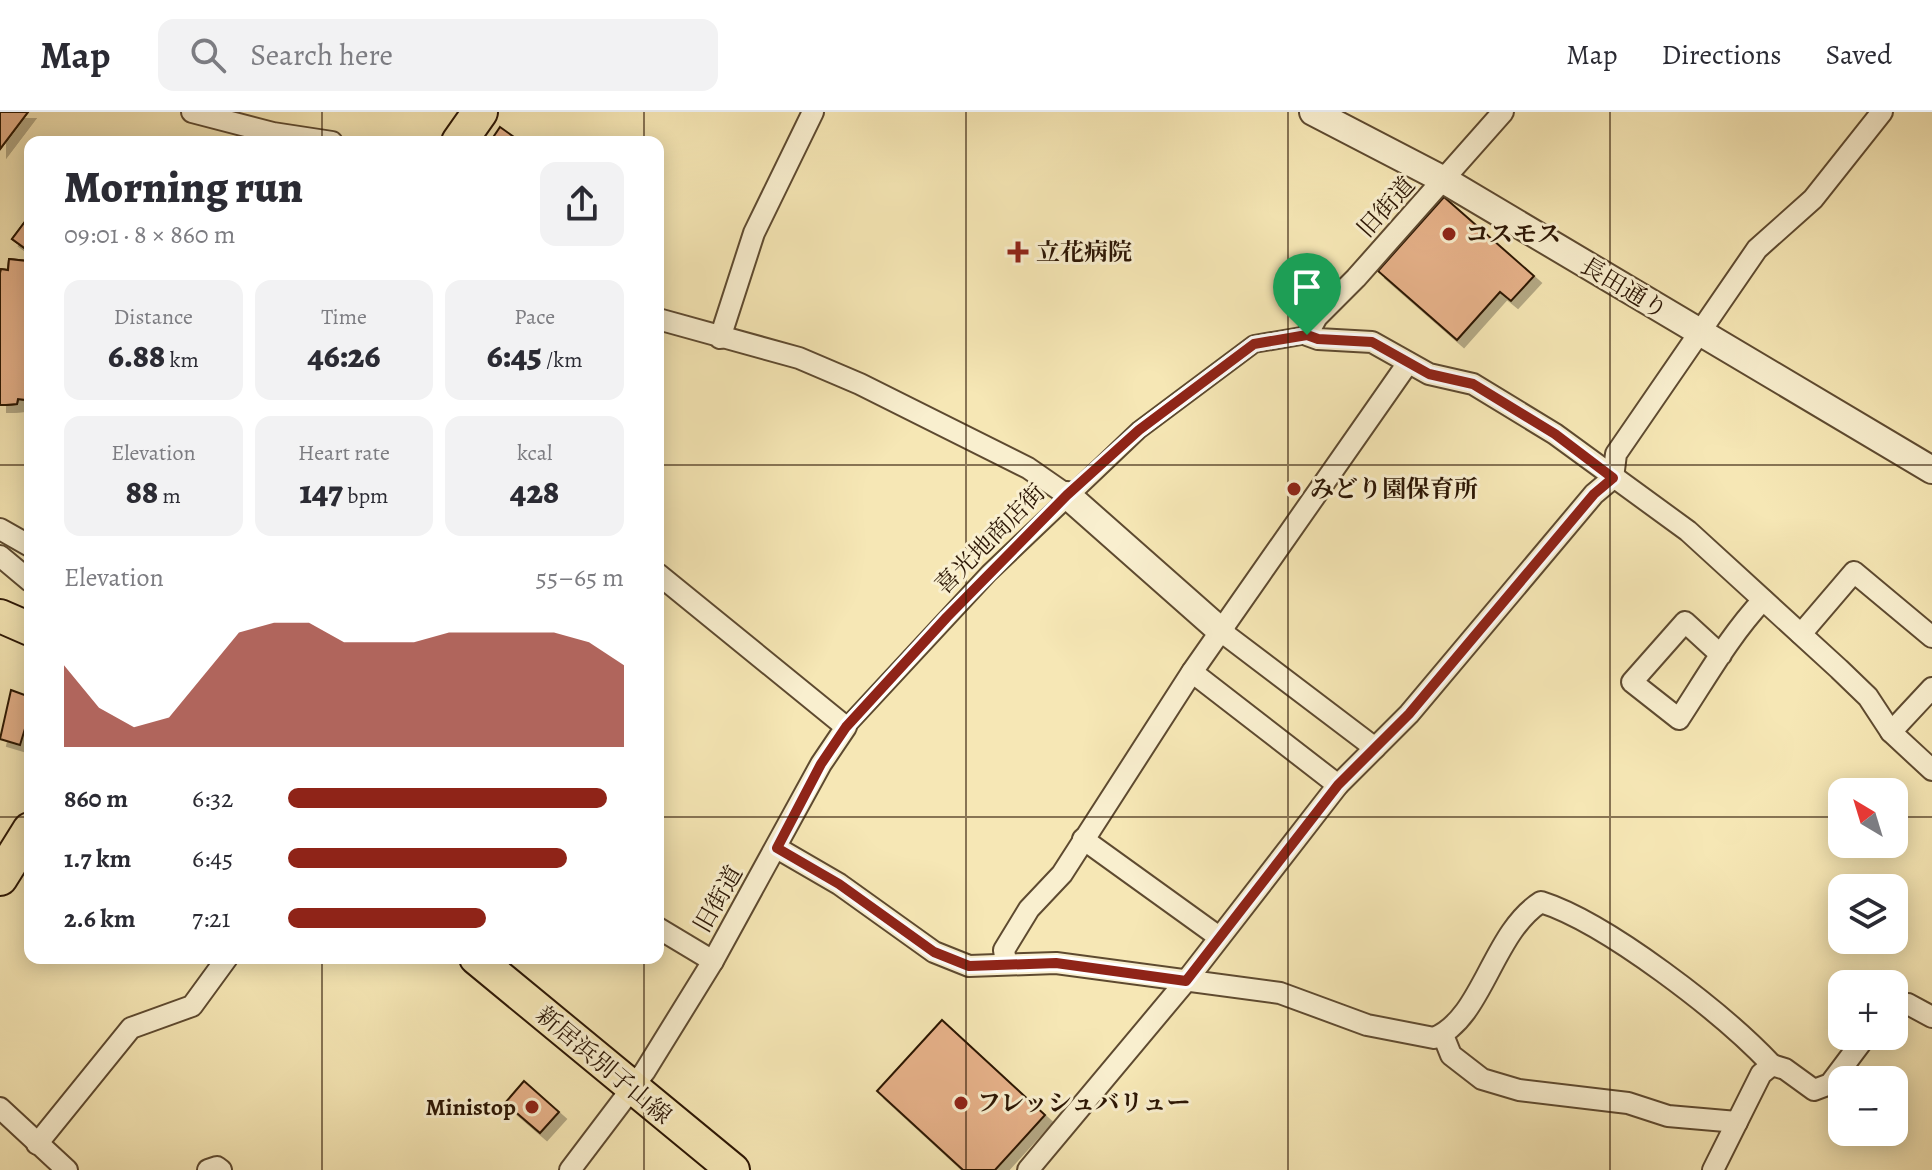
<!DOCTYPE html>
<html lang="en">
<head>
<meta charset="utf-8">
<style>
  body { margin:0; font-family:Alegreya,"Noto Serif JP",serif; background:#f2f2f3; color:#2b2b33; height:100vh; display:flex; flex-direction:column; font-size:30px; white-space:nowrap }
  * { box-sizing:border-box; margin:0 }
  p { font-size:26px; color:#7c7c81 }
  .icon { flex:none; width:44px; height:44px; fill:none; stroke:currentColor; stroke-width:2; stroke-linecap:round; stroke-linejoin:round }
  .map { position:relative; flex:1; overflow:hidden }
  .panel { position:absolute; left:24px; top:24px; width:640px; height:828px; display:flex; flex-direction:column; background:#fff; border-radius:16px; box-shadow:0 4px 20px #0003 }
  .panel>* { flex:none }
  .needle { width:52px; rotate:322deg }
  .controls { position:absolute; left:1828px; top:666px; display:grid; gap:16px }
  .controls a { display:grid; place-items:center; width:80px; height:80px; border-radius:16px; background:#fff; box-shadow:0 4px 20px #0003; font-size:40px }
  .pin { position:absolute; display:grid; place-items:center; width:68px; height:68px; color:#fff; margin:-82px -34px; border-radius:50% 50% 50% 0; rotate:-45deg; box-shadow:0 0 8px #0007 }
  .pin .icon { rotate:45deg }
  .round { display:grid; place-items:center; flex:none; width:84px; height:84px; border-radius:16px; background:#f2f2f3 }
  .summary { display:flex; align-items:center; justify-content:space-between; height:136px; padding:0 40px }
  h1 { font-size:44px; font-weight:800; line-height:60px }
  .metrics { display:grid; grid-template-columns:repeat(3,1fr); gap:12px; height:136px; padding:8px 40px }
  .metrics div { display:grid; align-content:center; border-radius:16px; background:#f2f2f3; text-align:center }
  .metrics b { font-size:34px; font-weight:800 }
  .metrics small { font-size:22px; font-weight:400 }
  .metrics p { font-size:22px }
  .chart { height:224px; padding:16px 40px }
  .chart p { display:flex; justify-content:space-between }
  .chart svg { width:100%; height:144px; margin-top:8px; fill:#8f2418; opacity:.7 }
  ul { padding:0 40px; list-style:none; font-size:26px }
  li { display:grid; grid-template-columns:128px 96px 1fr; align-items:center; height:60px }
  li i { height:20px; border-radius:10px; background:#8f2418 }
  header { display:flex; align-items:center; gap:48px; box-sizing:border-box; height:112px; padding:0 40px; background:#fff; border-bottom:2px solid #e1e1e2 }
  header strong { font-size:38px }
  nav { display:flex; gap:44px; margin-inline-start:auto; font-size:28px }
  .search { width:560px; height:72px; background:#f2f2f3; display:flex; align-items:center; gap:20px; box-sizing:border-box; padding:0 28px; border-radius:16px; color:#7c7c81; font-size:30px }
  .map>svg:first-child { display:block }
</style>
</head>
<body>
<header>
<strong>Map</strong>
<div class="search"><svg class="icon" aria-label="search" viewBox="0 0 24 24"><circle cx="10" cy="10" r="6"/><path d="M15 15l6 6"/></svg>Search here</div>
<nav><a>Map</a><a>Directions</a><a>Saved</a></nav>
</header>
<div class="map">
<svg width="1932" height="1058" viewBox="0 0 1932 1058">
  <defs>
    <filter id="shadow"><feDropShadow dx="7" dy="7" stdDeviation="0" flood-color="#0004"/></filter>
  </defs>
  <rect width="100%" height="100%" fill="#f6e7b5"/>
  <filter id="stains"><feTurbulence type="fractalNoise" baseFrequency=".0025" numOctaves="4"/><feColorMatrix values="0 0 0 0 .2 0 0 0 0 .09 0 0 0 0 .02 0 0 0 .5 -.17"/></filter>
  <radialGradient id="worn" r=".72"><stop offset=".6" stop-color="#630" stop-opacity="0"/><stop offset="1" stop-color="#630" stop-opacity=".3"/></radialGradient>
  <g fill="#e7b28a" stroke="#2c1604" stroke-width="2" filter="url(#shadow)">
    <polygon points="0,0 28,0 0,37"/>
    <polygon points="0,0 28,0 0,37"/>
    <polygon points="500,15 521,30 490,30"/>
    <polygon points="1444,85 1534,164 1511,189 1500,180 1457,228 1378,159"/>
    <polygon points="30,103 30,140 12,127"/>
    <polygon points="30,103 30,140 12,127"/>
    <polygon points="9,147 27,149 26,162 30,162 30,270 26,288 18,287 17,292 6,293 0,293 0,161 1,157 8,158"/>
    <polygon points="9,147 27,149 26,162 30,162 30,270 26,288 18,287 17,292 6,293 0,293 0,161 1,157 8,158"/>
    <polygon points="11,578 30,585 30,600 20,633 0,627"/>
    <polygon points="942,908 1045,1003 995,1058 963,1058 877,979"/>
    <polygon points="524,969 559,1000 540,1021 505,991"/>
  </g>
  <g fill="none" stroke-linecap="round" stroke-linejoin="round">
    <g stroke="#5e4a30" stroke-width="20">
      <polyline id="pedestrian" points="846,615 989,461 1139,318 1254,232 1307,223"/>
    </g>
    <g stroke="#5e4a30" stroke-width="24">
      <g id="minor">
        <polyline points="192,0 273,21 332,30"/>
        <polyline points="1503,0 1356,166 1317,205 1307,223 1318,227 1372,230 1429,262 1473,272 1555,322 1688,419 1839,557 1868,585 1891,620 1932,658"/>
        <polyline points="658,207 799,246 860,272 1028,356 1067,383"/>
        <polyline points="720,226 754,121 813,0"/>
        <polyline points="0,417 30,434"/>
        <polyline points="0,444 30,469"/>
        <polyline points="1222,520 1375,636"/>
        <polyline points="1801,522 1854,460 1932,525"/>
        <path d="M1721,543L1685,510L1632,570L1679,607C1706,566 1730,523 1763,488"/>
        <polyline points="1192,560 1338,673"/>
        <polyline points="1891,620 1932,576"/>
        <polyline points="1083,727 1219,825"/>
        <path d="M777,736L839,772L934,840L969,854L1056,851L1280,881L1367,913L1434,926C1483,906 1492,821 1541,790C1607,811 1723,901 1772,953"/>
        <polyline points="658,816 713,849"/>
        <polyline points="1006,850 1004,838 1029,797 1062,762 1192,560 1408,251"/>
        <polyline points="1894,896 1908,892 1932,905"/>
        <polyline points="1443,923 1451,943 1482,967 1519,978 1628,991 1668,1004 1737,1010"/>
        <polyline points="0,996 67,1058"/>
        <polyline points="37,1032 131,916 192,894 227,846"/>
        <polyline points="208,1058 217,1055 221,1058"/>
        <polyline points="570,1058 645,959 713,849 821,652 846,615 658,462"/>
        <polyline points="1028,1058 1186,869 1338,673 1409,602 1594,382 1613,366 1616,342 1757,137 1813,87 1882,0"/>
        <polyline points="1713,1058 1761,962 1772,953 1785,957 1814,978 1830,972 1866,924"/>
      </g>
    </g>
    <g stroke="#5e4a30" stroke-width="30">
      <g id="tertiary">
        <polyline points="1313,0 1444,68 1932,358"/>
        <polyline points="1067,383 1222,520"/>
      </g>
    </g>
    <g stroke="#2c1604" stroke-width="36">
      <g id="primary">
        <polyline points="0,504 30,517"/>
        <polyline points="476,846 733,1058"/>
      </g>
    </g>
    <g stroke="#2c1604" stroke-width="38">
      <g id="trunk">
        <polyline points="459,30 480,0"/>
        <polyline points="0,766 30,718"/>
      </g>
    </g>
    <use href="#pedestrian" stroke="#f9efcf" stroke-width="16"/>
    <use href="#minor" stroke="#f9efcf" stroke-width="20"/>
    <use href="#tertiary" stroke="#f9efcf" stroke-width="26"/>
    <use href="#primary" stroke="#f6e7b5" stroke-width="32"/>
    <use href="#trunk" stroke="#f6e7b5" stroke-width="34"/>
  </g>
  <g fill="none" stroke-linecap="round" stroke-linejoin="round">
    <g stroke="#fff" stroke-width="16">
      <polygon id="route" points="1307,223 1318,227 1372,230 1429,262 1473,272 1555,322 1613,366 1594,382 1409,602 1338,673 1186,869 1056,851 969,854 934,840 839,772 777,736 821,652 846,615 947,505 1067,383 1139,318 1254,232"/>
    </g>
    <use href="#route" stroke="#8f2418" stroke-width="10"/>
  </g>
  <path fill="none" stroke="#2c1604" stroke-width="2" stroke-opacity="0.55" d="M322,0V30M644,0V30M966,0V1058M1288,0V1058M1610,0V1058M0,353H30M658,353H1932M0,705H30M658,705H1842M1894,705H1932M322,846V1058M644,846V1058"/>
  <g fill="#8f2418" stroke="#f9efcf" stroke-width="3">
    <circle cx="1449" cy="122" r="8"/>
    <path d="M1014 128h8v8h8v8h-8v8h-8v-8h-8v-8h8z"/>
    <circle cx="1294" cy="377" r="8"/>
    <circle cx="961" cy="991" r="8"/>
    <circle cx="532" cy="995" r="8"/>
  </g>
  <g text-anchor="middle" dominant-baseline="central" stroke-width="6" stroke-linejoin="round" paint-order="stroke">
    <g font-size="24" fill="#2c1604" stroke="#f9efcf">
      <text transform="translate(1386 95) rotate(-48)">旧街道</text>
      <text transform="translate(1624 176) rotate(31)">長田通り</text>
      <text transform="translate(990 427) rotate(-45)">喜光地商店街</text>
      <text transform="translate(718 787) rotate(-60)">旧街道</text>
      <text transform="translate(604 953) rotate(40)">新居浜別子山線</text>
    </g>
    <g font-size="24" font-weight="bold" fill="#2c1604" stroke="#f9efcf" text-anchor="start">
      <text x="1465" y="122">コスモス</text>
      <text x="1036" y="140">立花病院</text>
      <text x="1310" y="377">みどり園保育所</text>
      <text x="977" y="991">フレッシュバリュー</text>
      <text x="516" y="995" text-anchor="end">Ministop</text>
    </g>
  </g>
  <rect width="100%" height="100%" filter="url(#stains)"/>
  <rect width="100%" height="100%" fill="url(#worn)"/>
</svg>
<div class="controls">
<a><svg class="needle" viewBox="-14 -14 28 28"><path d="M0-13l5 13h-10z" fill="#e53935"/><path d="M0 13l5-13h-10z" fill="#7c7c81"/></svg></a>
<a><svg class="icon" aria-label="layers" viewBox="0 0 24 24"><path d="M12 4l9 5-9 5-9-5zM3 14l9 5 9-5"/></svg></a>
<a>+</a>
<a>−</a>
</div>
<div class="pin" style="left:1307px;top:223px;background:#1e9e55"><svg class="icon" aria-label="arrive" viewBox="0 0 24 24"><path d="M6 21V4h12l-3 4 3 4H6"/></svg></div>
<section class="panel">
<div class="summary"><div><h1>Morning run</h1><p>09:01 · 8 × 860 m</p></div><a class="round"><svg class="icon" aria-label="share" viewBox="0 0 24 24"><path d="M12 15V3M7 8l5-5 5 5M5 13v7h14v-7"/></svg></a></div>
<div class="metrics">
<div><p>Distance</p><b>6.88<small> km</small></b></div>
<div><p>Time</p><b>46:26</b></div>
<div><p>Pace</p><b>6:45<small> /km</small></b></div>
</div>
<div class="metrics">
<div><p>Elevation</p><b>88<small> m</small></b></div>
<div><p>Heart rate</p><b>147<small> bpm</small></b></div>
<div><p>kcal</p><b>428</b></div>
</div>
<div class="chart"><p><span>Elevation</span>55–65 m</p>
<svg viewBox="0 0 160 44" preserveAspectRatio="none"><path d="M0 44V19L10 32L20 38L30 35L40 22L50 9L60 6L70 6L80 12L90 12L100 12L110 9L120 9L130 9L140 9L150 12L160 19V44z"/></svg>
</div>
<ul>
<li><b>860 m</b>6:32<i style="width:95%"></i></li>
<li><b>1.7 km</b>6:45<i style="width:83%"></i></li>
<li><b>2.6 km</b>7:21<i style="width:59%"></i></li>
</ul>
</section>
</div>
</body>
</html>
